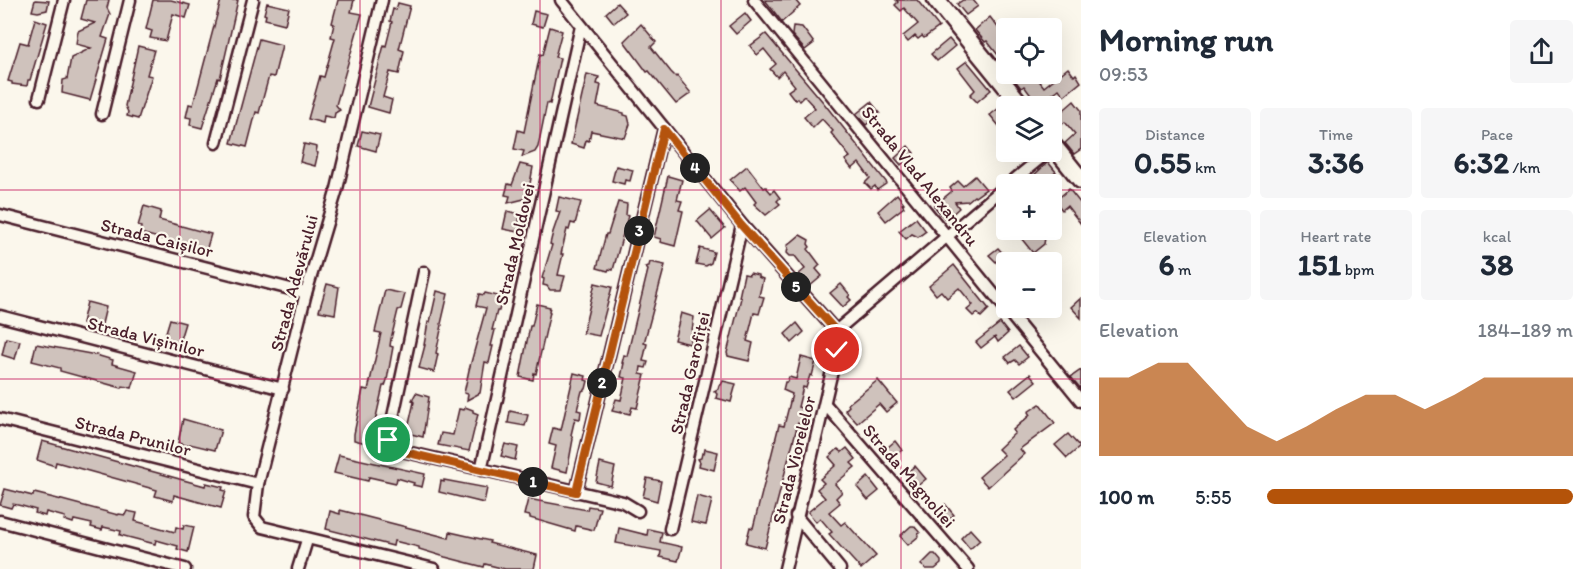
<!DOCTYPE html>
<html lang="en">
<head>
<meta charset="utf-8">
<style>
  body { margin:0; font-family:Itim,sans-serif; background:#f6f6f7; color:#1f2937; height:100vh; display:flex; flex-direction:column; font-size:22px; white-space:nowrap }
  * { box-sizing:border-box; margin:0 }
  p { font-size:20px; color:#747a83 }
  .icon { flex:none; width:33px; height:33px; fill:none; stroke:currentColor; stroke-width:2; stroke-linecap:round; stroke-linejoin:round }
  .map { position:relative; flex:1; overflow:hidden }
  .details { display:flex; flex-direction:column; background:#fff; width:510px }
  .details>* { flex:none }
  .controls { position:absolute; left:996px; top:18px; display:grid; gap:12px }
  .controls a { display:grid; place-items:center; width:66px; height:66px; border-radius:6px; background:#fff; box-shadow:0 6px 24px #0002; font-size:30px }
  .pin { position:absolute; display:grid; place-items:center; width:51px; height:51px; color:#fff; margin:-26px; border:3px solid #fff; border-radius:50%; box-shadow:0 2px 6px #0007 }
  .km { position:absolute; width:30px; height:30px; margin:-15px; border-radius:50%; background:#222; color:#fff; font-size:16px; line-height:30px; text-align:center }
  .round { display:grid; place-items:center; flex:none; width:63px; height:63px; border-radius:6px; background:#f6f6f7 }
  .headline { display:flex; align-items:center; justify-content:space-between; height:102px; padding:0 18px }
  h1 { font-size:33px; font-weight:700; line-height:45px }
  .stats { display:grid; grid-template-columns:repeat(3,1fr); gap:9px; height:102px; padding:6px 18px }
  .stats div { display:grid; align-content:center; border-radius:6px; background:#f6f6f7; text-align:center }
  .stats b { font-size:30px; font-weight:700 }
  .stats small { font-size:16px; font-weight:400 }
  .stats p { font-size:16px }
  .chart { height:168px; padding:12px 18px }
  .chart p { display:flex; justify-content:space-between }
  .chart svg { width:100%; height:108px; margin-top:6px; fill:#b45309; opacity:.7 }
  ul { padding:0 18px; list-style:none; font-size:20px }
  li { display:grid; grid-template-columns:96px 72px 1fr; align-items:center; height:45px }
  li i { height:15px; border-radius:8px; background:#b45309 }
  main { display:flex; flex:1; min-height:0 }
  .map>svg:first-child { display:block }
</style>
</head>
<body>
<main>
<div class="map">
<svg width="1081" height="569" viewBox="0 0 1081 569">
  <rect width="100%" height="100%" fill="#fbf7ec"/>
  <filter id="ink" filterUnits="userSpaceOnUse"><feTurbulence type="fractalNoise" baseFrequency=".0167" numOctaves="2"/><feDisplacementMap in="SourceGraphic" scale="12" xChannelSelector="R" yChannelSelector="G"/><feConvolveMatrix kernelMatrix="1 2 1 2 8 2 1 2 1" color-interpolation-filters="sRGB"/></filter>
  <g filter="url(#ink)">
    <g fill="#cfc2bc" stroke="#4a1f2b" stroke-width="1.5">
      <polygon points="35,0 49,1 47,10 38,12 32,11"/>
      <polygon points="86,0 109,0 107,8 110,14 102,37 108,39 90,100 62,93 63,80 67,79 71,58 91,48 76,44 78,31 95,23 81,19"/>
      <polygon points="153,0 171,0 190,5 186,18 173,14 166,41 150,38 152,31 146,29"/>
      <polygon points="221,0 238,0 220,79 218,78 202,128 190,125 191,118 186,117 189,104 193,105"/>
      <polygon points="338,0 354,0 351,12 362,14 336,105 340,110 335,113 334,118 324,116 323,123 308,119 320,76 324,77 335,38 331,37 334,24 332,23"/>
      <polygon points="765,0 795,0 800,6 782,22"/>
      <polygon points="896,0 917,0 939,27 924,38 922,36 918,39 915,36 908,42 903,36 918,24 904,8 901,11 895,5 898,2"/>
      <polygon points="963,0 973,0 978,6 966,15 957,4"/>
      <polygon points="267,3 289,8 285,24 265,19 266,15 264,14"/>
      <polygon points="398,3 410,6 399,49 404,51 399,74 390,72 383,97 392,100 389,113 368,107 384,45 386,46 392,22 390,21 393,9 396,10"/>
      <polygon points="617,3 626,13 614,23 606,13"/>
      <polygon points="534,11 547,14 543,27 531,24"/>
      <polygon points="745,13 751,21 736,34 729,26"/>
      <polygon points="990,17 1006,38 1006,56 1002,60 987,41 985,42 975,30"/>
      <polygon points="35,19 47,23 30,80 28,80 27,86 12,84 12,82 8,81 20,42 28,44"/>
      <polygon points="641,24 656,42 651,47 671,72 676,77 677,76 691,93 676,104 649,71 647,72 624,41"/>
      <polygon points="793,26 802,27 814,43 805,50 792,35"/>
      <polygon points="550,27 562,31 555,57 560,58 550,104 547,103 538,147 535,152 522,157 524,151 514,149 518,130 524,132 540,54 543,55"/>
      <polygon points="766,34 823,102 887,183 877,190 875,186 871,189 865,183 870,178 859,163 852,169 845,160 850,157 831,133 833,131 822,119 813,128 804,117 815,108 804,96 799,101 797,98 795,100 788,91 795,86 783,71 777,77 770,69 776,64 764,49 757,55 750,46"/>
      <polygon points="259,39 282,45 274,77 269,76 259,113 256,112 247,147 231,143"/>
      <polygon points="949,39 955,46 937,61 931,54"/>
      <polygon points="138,46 154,50 147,75 152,76 138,119 127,116 128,112 125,106"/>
      <polygon points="967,61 991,90 977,102 970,95 975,90 958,68"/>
      <polygon points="1068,68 1074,76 1076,74 1081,82 1064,96 1059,89 1038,105 1024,86 1021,88 1010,74 1034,74 1044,87"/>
      <polygon points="587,74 599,77 597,84 601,85 597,106 624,113 624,115 628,116 630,124 625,138 591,131 589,141 586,140 584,148 571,144"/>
      <polygon points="1074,101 1081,110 1081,149 1074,154 1065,143 1075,134 1065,122 1056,129 1052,123 1052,120"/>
      <polygon points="871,102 880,113 866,125 856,114"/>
      <polygon points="1003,105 1006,109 1006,120 999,126 990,115"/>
      <polygon points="362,131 380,135 376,151 358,146"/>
      <polygon points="304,144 317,147 316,152 318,153 315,166 300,162"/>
      <polygon points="908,146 914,153 901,165 895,158"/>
      <polygon points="1017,152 1037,152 1025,161"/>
      <polygon points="1048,162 1056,172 1041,184 1036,184 1031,178"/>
      <polygon points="520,164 533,167 528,195 524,199 508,203 510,196 505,195 508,184 512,185"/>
      <polygon points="616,166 633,170 630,181 625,180 624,184 612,181"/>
      <polygon points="747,166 764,188 766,187 771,193 774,190 780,198 777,201 780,204 766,215 754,204 756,202 745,187 740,191 730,180"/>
      <polygon points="668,176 682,180 677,200 682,201 679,210 683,211 675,246 660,242 661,239 654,237"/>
      <polygon points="975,176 986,189 975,197 974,196 968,201 955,202 959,208 946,220 934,206 952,191 950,188 958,181 963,186"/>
      <polygon points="1069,189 1081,204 1081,224 1067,206 1062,210 1055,201"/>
      <polygon points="897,194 904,203 902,204 904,207 886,221 878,211"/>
      <polygon points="559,197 581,202 575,224 571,223 569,230 567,229 561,254 563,254 558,275 565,276 561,290 550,290 547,286 543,285 544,279 542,278 552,245 550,244 553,232 560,212 556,211"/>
      <polygon points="618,202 627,204 626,215 628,216 613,270 609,269 608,271 597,268 606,234 608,234"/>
      <polygon points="144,206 161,211 159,220 211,234 206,251 140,233 141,227 138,226"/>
      <polygon points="710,210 725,228 712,239 697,221"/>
      <polygon points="507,211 520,214 518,232 503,229"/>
      <polygon points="916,218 926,231 918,237 912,234 906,239 899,231"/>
      <polygon points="1025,230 1032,230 1039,238 1046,231 1044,244 1033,253 1021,238 1025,234"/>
      <polygon points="800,235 809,240 808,244 810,247 808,249 820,265 816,269 822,276 809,287 799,274 805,269 795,256 790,256 787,253 788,248 787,246"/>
      <polygon points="700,248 714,252 711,263 706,266 696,264"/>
      <polygon points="998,248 1008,259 1000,266 989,255"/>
      <polygon points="650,262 665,265 644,343 647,344 643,361 648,362 646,368 641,367 640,374 645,375 637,408 632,407 630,414 621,412 621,413 612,411 616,399 621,400 626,378 621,377 624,363 622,363 624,355 627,356 648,270 645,267 649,266"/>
      <polygon points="954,265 989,309 981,317 977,313 973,316 967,310 973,305 959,288 947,298 941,291 936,295 929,286"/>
      <polygon points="750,273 758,275 758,277 763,279 759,296 764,297 759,314 754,313 747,341 753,343 749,361 728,356 727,353 741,298 739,297 744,274 749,275"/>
      <polygon points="595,283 612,287 599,336 583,333"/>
      <polygon points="327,284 339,287 335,314 319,311"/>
      <polygon points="841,284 850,295 848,297 851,300 843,307 830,293"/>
      <polygon points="385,290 405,294 401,309 398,310 391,339 390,346 393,347 387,380 385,386 383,386 370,444 354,440 354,434 363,389 368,390 381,333 375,332"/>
      <polygon points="437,291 448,294 441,324 442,325 436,353 438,354 434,372 419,368 425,345 424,345 428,322 430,322"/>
      <polygon points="485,293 502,297 499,311 497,311 492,330 495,330 491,346 493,346 489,363 485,362 480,393 467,400 468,394 464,393 469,370 486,308 476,306 479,294 484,295"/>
      <polygon points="1081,298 1081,318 1071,307"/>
      <polygon points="87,302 106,307 101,328 82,323"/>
      <polygon points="537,304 550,307 549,311 550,312 536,374 534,373 533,380 520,377 530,326 532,326"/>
      <polygon points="681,313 694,317 690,344 674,340"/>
      <polygon points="170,319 185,323 178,346 163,342"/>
      <polygon points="797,323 804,332 792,343 785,334"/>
      <polygon points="1000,323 1008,333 998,342 995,337 981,348 976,342"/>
      <polygon points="6,338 20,341 15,359 2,355"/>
      <polygon points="36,344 96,355 113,360 112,364 137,371 132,388 123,386 122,388 60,371 60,368 32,361"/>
      <polygon points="1019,346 1028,357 1019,364 1015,360 1010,363 1005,357"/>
      <polygon points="801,357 816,361 812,376 810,375 806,388 803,387 798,407 804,409 800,424 798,423 765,548 746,543 750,527 753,528 779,425 784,426 792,394 783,390 785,382 787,382 789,377 796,379"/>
      <polygon points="1081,370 1081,389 1071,377"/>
      <polygon points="574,373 586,376 585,380 588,381 586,389 582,391 577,410 581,411 580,419 575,418 571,435 573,439 567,472 551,468 556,446 549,444 553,428 561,430"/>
      <polygon points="1030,374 1036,381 1016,397 1010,390"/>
      <polygon points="878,380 897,403 886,412 879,404 857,423 845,410 849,406 848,404"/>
      <polygon points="723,381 736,384 731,402 716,398 717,394 714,391 718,389 719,385 721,385"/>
      <polygon points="416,393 429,397 423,437 407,433 414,402 412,400"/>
      <polygon points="1040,404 1055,423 1020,449 1024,454 988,487 979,477 1004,455 998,449 1015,433 1013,430 1030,415 1028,412"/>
      <polygon points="465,407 473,410 473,412 478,414 469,451 438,445 441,433 453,435 459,409 464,410"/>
      <polygon points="510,411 528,415 525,426 508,423"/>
      <polygon points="183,419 221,430 215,450 190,444 189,446 178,443"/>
      <polygon points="1068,434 1080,447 1067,458 1055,445"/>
      <polygon points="42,441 205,486 206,483 223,487 222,490 226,491 221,508 174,495 173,501 155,496 157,490 56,462 55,466 37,460"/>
      <polygon points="895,441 902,450 889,460 882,452"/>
      <polygon points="505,444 518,447 515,460 501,456"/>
      <polygon points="847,448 856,459 851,463 855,467 835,484 842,492 836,498 840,503 829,512 841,525 845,522 876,556 861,569 829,534 832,532 820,518 816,522 808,512 825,498 817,489 824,483 820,479 836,465 829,457 838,449 842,452"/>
      <polygon points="705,449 718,452 714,470 699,466 700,462 698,459 701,458 702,453 704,454"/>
      <polygon points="339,455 425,474 422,487 413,485 414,483 397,478 396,483 369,477 368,481 334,473"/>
      <polygon points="600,463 615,467 611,486 596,482"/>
      <polygon points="915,466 926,479 916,487 907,476 909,474 907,472"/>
      <polygon points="868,477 879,491 868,500 857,487"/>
      <polygon points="647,478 661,481 657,501 643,497"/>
      <polygon points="444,480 487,488 484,503 439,492 441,481 444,482"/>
      <polygon points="5,489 33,496 34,493 62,500 118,515 119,514 125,515 127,511 137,513 135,521 175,532 176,527 183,529 184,525 194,527 188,552 177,549 178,546 156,540 155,544 120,535 121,531 103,527 102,530 91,527 92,524 74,520 73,523 64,520 65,517 46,512 45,516 35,513 36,510 22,506 13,504 11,508 0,505"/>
      <polygon points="697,496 712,500 706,525 691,522"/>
      <polygon points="528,499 587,510 588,506 600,508 594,530 576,526 575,531 530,518 530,516 524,515"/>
      <polygon points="945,504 954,515 945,523 935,513"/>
      <polygon points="340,510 449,538 450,532 490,541 489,543 537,555 534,569 505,569 485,564 484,567 445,557 419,549 419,547 394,541 393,546 326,529 330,511 340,514"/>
      <polygon points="911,526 914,526 920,533 918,534 919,536 908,545 900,536"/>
      <polygon points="619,528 647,535 648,529 662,532 660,542 682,547 678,561 660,557 661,551 616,543"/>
      <polygon points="970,529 980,540 970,549 961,538"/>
      <polygon points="932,554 935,554 941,561 941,564 935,569 926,569 921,565"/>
    </g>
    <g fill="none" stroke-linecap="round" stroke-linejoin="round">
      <g stroke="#4a1f2b" stroke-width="15">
        <g id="street">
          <polyline points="382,0 337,189 306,293 258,484 254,517 262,527 434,569"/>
          <polyline points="561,0 742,225 836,331"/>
          <polyline points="754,0 1081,401"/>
          <polyline points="39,99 64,0"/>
          <polyline points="102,114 130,0"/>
          <polyline points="216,143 253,0"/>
          <polyline points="1009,184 1048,152"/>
          <polyline points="0,215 306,293"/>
          <polyline points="424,272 388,440 389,448 623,502 638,511"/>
          <polyline points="0,316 283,389"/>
          <polyline points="825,404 968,569"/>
          <polyline points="0,419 258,484"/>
          <polyline points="481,470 581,26"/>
          <polyline points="576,492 664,128"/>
          <polyline points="796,516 840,569"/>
          <polyline points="0,521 185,569"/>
          <polyline points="670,529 742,225"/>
          <polyline points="298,569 307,540"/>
          <polyline points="785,569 837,350 836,331 1006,186"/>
        </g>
      </g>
      <g stroke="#4a1f2b" stroke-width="21">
        <g id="secondary">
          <polyline points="936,0 1022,106"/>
          <polyline points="1052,144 1081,180"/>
        </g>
      </g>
      <use href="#street" stroke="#fbf7ec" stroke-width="10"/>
      <use href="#secondary" stroke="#fbf7ec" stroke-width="16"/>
    </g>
  </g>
  <g fill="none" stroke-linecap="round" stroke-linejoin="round" filter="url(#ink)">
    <g stroke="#fff" stroke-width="12">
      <polyline id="route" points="388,440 389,448 400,451 576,492 664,129 741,225 836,331 837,350"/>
    </g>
    <use href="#route" stroke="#b45309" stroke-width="8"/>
  </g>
  <path fill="none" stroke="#c2185b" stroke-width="1.5" stroke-opacity="0.55" d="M180,0V569M360,0V569M540,0V569M721,0V569M901,0V569M0,190H1006M1052,190H1081M0,379H1081"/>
  <g text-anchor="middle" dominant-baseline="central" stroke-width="4.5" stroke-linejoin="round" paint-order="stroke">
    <g font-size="18" fill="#4a1f2b" stroke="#fbf7ec">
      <text transform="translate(920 176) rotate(51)">Strada Vlad Alexandru</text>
      <text transform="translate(157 238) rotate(14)">Strada Caișilor</text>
      <text transform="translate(515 244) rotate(-77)">Strada Moldovei</text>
      <text transform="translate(294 283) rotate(-75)">Strada Adevărului</text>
      <text transform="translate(146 337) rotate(14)">Strada Vișinilor</text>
      <text transform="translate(690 373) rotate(-77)">Strada Garofiței</text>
      <text transform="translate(133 436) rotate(14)">Strada Prunilor</text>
      <text transform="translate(794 460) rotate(-76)">Strada Viorelelor</text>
      <text transform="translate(909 476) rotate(49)">Strada Magnoliei</text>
    </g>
  </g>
</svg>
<div class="controls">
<a><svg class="icon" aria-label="locate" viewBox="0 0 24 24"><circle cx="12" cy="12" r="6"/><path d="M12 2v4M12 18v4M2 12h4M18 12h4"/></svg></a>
<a><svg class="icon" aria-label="layers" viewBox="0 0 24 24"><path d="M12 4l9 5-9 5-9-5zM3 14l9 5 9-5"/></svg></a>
<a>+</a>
<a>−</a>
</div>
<div class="pin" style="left:388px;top:440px;background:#1e9e55"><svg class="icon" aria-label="arrive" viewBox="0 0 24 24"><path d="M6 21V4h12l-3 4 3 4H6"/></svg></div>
<div class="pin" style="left:837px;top:350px;background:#d93025"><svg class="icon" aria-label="check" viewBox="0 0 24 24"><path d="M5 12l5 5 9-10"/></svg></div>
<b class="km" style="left:533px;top:482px">1</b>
<b class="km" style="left:602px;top:383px">2</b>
<b class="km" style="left:639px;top:231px">3</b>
<b class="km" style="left:695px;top:168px">4</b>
<b class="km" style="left:796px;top:287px">5</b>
</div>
<section class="details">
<div class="headline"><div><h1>Morning run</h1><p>09:53</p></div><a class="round"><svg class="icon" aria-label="share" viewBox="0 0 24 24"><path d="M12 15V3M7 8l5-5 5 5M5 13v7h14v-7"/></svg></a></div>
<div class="stats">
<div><p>Distance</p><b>0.55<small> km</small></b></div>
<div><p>Time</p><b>3:36</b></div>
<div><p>Pace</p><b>6:32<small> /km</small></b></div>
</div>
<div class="stats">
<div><p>Elevation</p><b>6<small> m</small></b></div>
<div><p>Heart rate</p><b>151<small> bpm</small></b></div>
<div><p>kcal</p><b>38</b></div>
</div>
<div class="chart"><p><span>Elevation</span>184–189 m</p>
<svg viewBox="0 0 160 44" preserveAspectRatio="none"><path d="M0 44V12L10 12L20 6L30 6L40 19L50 32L60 38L70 32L80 25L90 19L100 19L110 25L120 19L130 12L140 12L150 12L160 12V44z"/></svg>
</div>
<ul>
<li><b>100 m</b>5:55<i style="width:100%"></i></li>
</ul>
</section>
</main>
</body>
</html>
